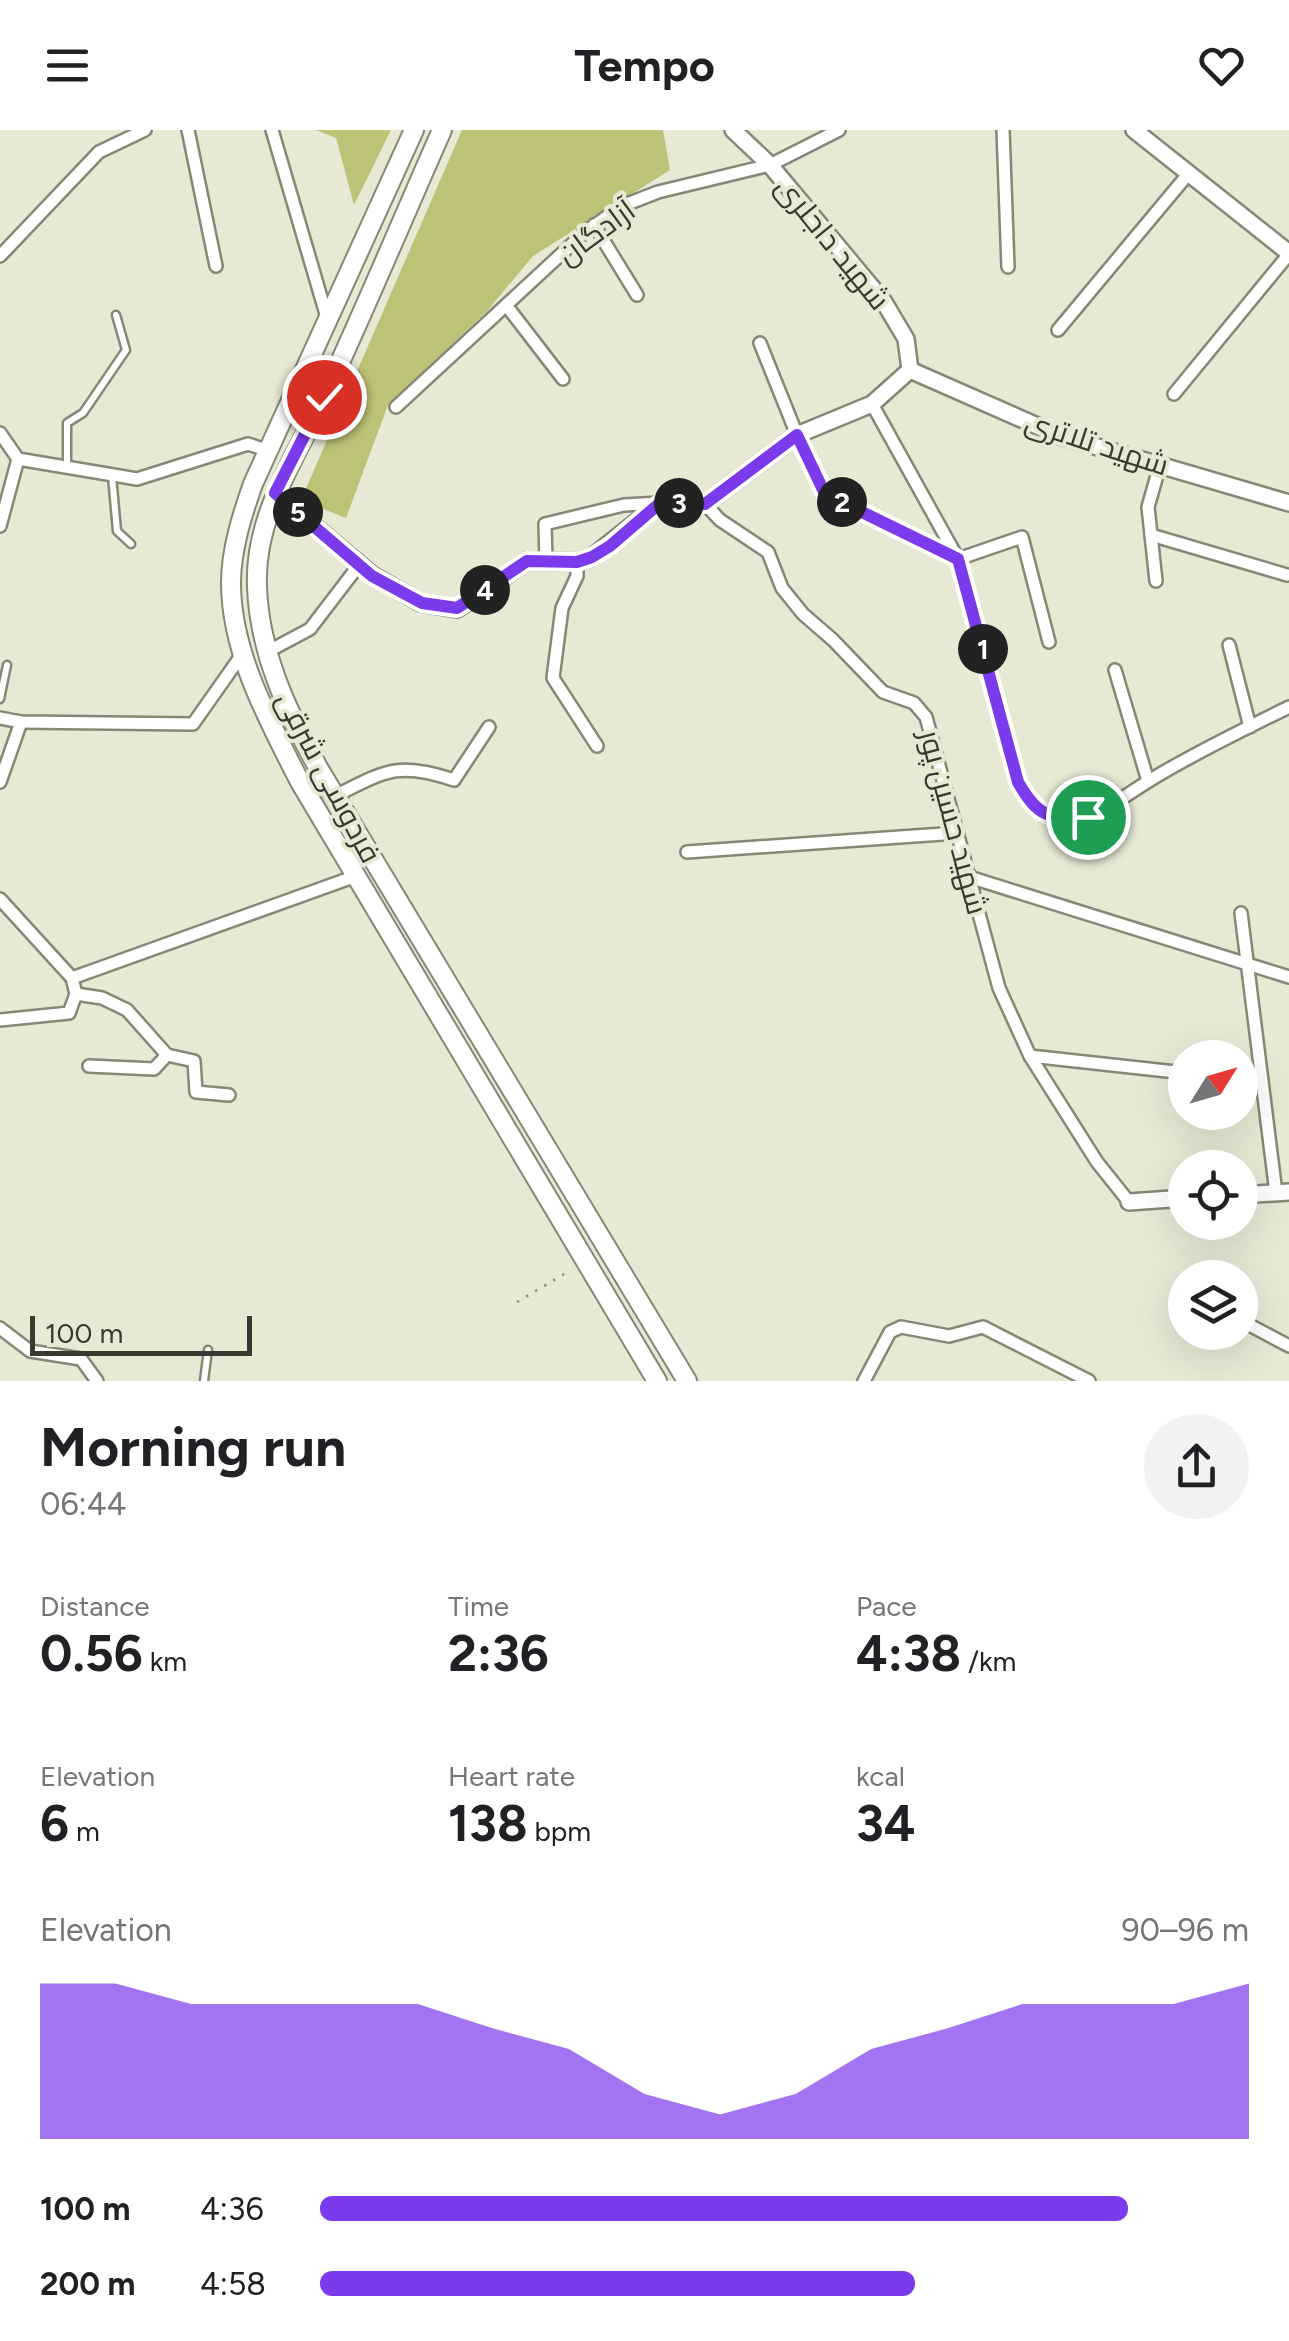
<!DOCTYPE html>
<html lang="en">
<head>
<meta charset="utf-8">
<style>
  body { margin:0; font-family:Figtree,Cairo,sans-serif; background:#f2f2f2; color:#202124; height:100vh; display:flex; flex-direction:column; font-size:38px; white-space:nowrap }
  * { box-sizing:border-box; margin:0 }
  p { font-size:32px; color:#757577 }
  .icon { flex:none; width:55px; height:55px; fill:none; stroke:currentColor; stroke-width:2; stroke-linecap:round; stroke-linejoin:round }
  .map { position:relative; height:1251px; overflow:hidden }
  .sheet { display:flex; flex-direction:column; background:#fff; flex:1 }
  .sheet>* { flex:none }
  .needle { width:65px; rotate:53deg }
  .controls { position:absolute; left:1168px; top:910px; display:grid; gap:20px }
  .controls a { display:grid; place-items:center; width:90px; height:90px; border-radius:50%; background:#fff; box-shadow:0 10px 40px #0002; font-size:50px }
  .scale { position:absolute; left:30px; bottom:25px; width:222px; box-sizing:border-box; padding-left:10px; border:5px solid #383931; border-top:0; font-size:28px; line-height:35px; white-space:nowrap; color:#383931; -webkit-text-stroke:8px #e7e9d5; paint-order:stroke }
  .pin { position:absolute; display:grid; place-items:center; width:85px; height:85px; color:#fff; margin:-42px; border:5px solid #fff; border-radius:50%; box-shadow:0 2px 10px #0007 }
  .km { position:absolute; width:50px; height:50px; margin:-25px; border-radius:50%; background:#222; color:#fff; font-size:28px; line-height:50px; text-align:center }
  .round { display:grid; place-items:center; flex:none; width:105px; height:105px; border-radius:52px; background:#f2f2f2 }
  .overview { display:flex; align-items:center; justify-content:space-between; height:170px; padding:0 40px }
  h1 { font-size:55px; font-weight:700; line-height:75px }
  .metrics { display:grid; grid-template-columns:repeat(3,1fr); gap:15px; height:170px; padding:10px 40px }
  .metrics div { display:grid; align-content:center }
  .metrics b { font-size:50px; font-weight:700 }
  .metrics small { font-size:28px; font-weight:400 }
  .metrics p { font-size:28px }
  .chart { height:280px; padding:20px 40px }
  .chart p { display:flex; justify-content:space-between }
  .chart svg { width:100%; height:180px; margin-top:10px; fill:#7c3aed; opacity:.7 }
  ul { padding:0 40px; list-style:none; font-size:32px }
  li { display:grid; grid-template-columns:160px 120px 1fr; align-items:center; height:75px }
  li i { height:25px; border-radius:12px; background:#7c3aed }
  header { display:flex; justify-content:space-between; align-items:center; height:130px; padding:0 40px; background:#fff; font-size:45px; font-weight:700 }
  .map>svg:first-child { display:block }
</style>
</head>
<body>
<header><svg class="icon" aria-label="menu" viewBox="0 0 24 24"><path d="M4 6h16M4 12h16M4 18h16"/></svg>Tempo<svg class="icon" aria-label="heart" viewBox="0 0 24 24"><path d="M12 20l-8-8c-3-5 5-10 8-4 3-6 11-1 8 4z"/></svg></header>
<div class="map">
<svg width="1289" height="1251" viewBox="0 0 1289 1251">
  <rect width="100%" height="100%" fill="#e7e9d5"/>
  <g fill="#bec276">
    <polygon points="316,0 391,0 354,75 336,8"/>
    <polygon points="462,0 663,0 670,40 533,126 487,181 388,275 346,388 301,370"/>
  </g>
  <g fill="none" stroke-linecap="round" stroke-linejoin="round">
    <g stroke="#868775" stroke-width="11">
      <g id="service">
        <polyline points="67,336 67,293 83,283 126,220 116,185"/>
        <polyline points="112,346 117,401 131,414"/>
        <polyline points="0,569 7,535"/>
        <polyline points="204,1251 208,1220"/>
      </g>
    </g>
    <g stroke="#868775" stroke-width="16">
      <g id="minor">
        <polyline points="188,0 216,136"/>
        <polyline points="272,0 328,191"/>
        <polyline points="1003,0 1008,137"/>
        <polyline points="594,95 637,165"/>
        <polyline points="0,126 99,22 145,0"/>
        <polyline points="506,175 563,249"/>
        <polyline points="1058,200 1189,43"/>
        <polyline points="760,213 797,305 825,364 958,429 1022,407 1049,512"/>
        <polyline points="1174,264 1289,124"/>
        <path d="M872,274L958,429L1018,651C1028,670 1039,688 1063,689C1099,690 1123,666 1152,649C1196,622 1243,600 1289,577"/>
        <polyline points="396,277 584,103 622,76 658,62 770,35 839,0"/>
        <polyline points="0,303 18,329 137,349 248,314 269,321"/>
        <polyline points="705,374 720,390 768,422 782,458 803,484 833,510 883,562 914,573 926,587 999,858 1030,926 1097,1032 1129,1072"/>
        <polyline points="0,396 18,329"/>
        <polyline points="1151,405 1287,445"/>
        <polyline points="546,431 545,394 624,375 660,373"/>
        <polyline points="577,432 577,446 562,478 553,548 597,616"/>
        <polyline points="1156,451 1148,377 1160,335"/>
        <polyline points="1229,515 1250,597"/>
        <polyline points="267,522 310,499 359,435"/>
        <polyline points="1115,540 1148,651"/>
        <polyline points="0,588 21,592 193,594 243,523"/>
        <polyline points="0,652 21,592"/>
        <path d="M335,666C385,641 398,631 454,650L489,597"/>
        <polyline points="687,722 957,703"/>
        <polyline points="969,747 1289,847"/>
        <polyline points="0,769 72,848 76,864 69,883 0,890"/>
        <polyline points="1241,783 1276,1063"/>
        <polyline points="72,848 356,746"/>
        <polyline points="76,864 102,868 127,880 167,925 194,931 196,962 229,965"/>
        <polyline points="1030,926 1185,943"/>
        <polyline points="89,936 154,939 167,925"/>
        <polyline points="1240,950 1262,952"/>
        <polyline points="1240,1190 1289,1216"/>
        <polyline points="0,1198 30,1221 81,1229 97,1251"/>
        <polyline points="864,1251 890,1202 901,1197 949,1206 983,1197 1089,1251"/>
      </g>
    </g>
    <g stroke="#868775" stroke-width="20">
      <g id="tertiary">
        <polyline points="733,0 770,35 884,172 906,209 910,240"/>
        <polyline points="1134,0 1289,123"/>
        <polyline points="910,240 1060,306 1289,373"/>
        <polyline points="275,363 372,445 421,473 457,479 527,431 577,432 592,427 660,373 705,374 797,305 872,274 910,240"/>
        <polyline points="1240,1065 1289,1062"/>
        <polyline points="1129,1072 1185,1068"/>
      </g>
    </g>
    <g stroke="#868775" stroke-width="22">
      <g id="primary">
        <path d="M414,0L253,354C242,385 231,420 231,453C231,523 269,591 300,652L657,1251"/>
        <path d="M442,0C403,88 366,177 325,265C297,326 254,385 257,456C259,523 288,583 320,641L687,1251"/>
      </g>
    </g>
    <polyline stroke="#8d8f81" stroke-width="2.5" stroke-dasharray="2.5 8" stroke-linecap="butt" points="517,1172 571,1140"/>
    <use href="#service" stroke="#fff" stroke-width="6"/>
    <use href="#minor" stroke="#fff" stroke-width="11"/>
    <use href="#tertiary" stroke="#fff" stroke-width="15"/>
    <use href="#primary" stroke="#fff" stroke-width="18"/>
  </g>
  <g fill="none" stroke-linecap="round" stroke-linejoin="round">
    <g stroke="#fff" stroke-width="20">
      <path id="route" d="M324,267L275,363L372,446L422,473L457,478L527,431L577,432L592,427L610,416L660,373L705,374L797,305L825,364L958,429L1018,652C1037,686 1049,690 1088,687"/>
    </g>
    <use href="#route" stroke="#7c3aed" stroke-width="12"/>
  </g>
  <g text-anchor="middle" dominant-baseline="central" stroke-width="8" stroke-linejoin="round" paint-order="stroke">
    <g font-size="30" fill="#383931" stroke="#e7e9d5">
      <text transform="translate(596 102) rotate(-36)">آزادگان</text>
      <text transform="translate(833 113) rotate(51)">شهید داجلری</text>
      <text transform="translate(1097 313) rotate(18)">شهید تلاتری</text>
      <text transform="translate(329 647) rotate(62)">فردوسی شرقی</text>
      <text transform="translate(954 692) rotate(75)">شهید حسین پور</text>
    </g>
  </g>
</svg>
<div class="controls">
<a><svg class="needle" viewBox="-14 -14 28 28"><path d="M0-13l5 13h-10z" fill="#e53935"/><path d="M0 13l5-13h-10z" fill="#757577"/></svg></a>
<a><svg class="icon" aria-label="locate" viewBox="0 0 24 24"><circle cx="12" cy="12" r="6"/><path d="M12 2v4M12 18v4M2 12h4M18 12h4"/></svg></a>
<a><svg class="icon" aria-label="layers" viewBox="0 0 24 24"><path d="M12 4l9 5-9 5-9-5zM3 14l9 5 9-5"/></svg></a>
</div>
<div class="scale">100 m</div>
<div class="pin" style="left:1088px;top:687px;background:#1e9e55"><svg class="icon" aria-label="arrive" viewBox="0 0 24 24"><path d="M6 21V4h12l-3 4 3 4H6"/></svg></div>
<div class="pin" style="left:324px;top:267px;background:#d93025"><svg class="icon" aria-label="check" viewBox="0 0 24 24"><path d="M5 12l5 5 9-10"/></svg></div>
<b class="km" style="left:983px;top:519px">1</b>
<b class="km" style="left:842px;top:372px">2</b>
<b class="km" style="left:679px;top:373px">3</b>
<b class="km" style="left:485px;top:460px">4</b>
<b class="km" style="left:298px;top:382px">5</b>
</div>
<section class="sheet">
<div class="overview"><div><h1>Morning run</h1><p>06:44</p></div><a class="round"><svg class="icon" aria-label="share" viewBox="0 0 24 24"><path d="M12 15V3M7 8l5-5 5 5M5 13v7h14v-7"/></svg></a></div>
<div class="metrics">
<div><p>Distance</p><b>0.56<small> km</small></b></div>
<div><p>Time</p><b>2:36</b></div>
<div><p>Pace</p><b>4:38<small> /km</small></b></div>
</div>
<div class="metrics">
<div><p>Elevation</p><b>6<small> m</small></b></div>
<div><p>Heart rate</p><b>138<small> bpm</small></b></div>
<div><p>kcal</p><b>34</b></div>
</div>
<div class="chart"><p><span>Elevation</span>90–96 m</p>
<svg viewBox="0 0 160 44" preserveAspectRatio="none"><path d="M0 44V6L10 6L20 11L30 11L40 11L50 11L60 17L70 22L80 33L90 38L100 33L110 22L120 17L130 11L140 11L150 11L160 6V44z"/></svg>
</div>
<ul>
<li><b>100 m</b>4:36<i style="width:87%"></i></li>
<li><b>200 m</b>4:58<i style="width:64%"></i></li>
</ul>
</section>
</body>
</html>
